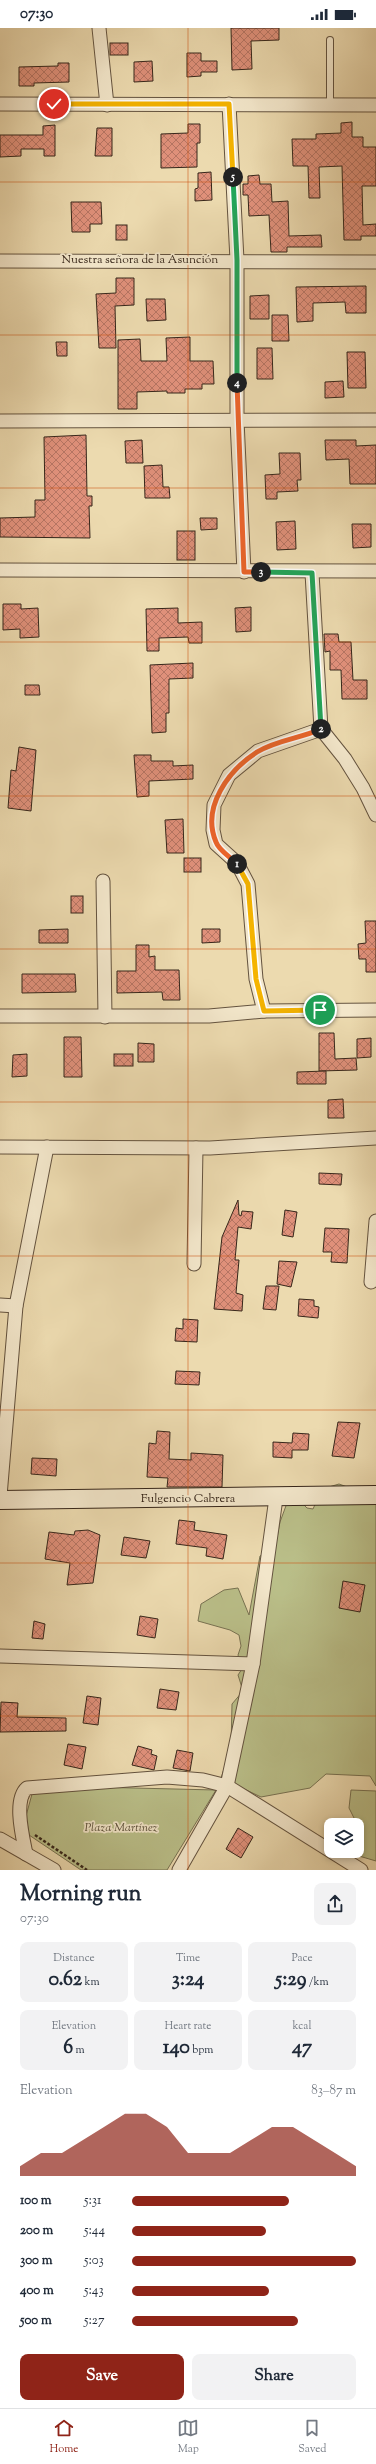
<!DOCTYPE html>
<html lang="en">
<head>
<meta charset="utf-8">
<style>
  body { margin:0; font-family:"Sorts Mill Goudy",serif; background:#f2f2f3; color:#1f2937; height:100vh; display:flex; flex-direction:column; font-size:15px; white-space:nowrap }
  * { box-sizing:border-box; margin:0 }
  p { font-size:13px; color:#747a83 }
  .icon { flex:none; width:22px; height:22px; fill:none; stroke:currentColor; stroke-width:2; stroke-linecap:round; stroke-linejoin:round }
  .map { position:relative; height:1842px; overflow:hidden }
  .side { display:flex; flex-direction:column; background:#fff; flex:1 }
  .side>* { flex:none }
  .buttons { position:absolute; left:324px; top:1790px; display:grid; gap:8px }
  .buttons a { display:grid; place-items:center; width:40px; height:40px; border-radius:8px; background:#fff; box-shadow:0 2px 6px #0003; font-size:20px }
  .pin { position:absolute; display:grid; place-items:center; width:34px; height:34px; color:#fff; margin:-17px; border:2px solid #fff; border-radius:50%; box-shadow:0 1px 4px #0007 }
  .km { position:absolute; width:20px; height:20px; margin:-10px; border-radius:50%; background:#222; color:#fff; font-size:11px; line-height:20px; text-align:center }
  .round { display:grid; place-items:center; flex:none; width:42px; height:42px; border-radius:8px; background:#f2f2f3 }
  .headline { display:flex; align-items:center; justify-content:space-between; height:68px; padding:0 20px }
  h1 { font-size:22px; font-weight:700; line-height:30px }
  .stats { display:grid; grid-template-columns:repeat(3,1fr); gap:6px; height:68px; padding:4px 20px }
  .stats div { display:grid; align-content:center; border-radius:8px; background:#f2f2f3; text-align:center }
  .stats b { font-size:20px; font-weight:700 }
  .stats small { font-size:11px; font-weight:400 }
  .stats p { font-size:11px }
  .chart { height:112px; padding:8px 20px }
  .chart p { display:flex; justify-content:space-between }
  .chart svg { width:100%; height:72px; margin-top:4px; fill:#8f2418; opacity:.7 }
  .button { display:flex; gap:8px; margin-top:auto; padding:8px 20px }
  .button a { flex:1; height:46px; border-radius:8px; background:#8f2418; color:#fff; font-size:16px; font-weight:700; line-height:46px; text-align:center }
  .button a+a { background:#f2f2f3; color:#1f2937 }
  ul { padding:0 20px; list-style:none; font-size:13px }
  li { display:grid; grid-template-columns:64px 48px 1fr; align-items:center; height:30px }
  li i { height:10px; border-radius:5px; background:#8f2418 }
  .status { display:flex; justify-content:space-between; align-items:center; height:28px; padding:0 20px; background:#fff; direction:ltr }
  .status svg { height:11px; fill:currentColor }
  .tab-bar { display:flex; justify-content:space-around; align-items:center; height:56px; border-top:1px solid #e0e1e3; background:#fff; font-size:11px; color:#747a83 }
  .tab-bar a { display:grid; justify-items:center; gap:2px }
  .tab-bar .active { color:#8f2418 }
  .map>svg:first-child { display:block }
</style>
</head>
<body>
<div class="status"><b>07:30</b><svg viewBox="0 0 49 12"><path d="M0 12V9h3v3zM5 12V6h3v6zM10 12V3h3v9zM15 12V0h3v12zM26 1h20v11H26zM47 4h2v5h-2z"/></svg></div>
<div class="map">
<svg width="376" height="1842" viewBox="0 0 376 1842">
  <defs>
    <pattern id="building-cross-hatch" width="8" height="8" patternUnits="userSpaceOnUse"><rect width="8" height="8" fill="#df907a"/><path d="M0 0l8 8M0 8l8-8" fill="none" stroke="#b67563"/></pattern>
  </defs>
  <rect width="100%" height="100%" fill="#ecdaaf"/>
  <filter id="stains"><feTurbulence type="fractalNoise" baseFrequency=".005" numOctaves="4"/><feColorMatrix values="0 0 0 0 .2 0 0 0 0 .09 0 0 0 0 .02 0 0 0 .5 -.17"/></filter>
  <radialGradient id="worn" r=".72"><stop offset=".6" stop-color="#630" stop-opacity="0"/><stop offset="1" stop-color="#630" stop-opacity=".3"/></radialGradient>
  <g fill="#babf89" stroke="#787252">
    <polygon points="339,1456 350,1460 376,1462 376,1758 370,1748 326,1746 310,1760 261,1769 221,1750 231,1720 232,1676 243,1663 238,1647 242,1641 238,1627 241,1618 239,1607 230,1602 198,1593 201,1576 224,1562 238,1560 249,1587 260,1528 275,1520 280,1494 287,1475 300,1473 307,1480 313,1481 322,1461"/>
    <polygon points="93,1759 216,1762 167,1842 81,1842 29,1807 26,1788 32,1766"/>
    <polygon points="351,1762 376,1763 376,1833 359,1828 353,1823 357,1823 357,1797 353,1797 355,1792 349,1780"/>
  </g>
  <g fill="url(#building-cross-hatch)" stroke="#36261a">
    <polygon points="231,0 279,0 279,12 251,13 252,41 232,42"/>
    <rect x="110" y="15" width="18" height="12"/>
    <polygon points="187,25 201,25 201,33 217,33 217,44 201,44 201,48 187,49"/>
    <polygon points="152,33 153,53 134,54 134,34"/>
    <polygon points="58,35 69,35 69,54 34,55 34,58 19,58 19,39 58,38"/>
    <polygon points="352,94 352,109 363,109 363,119 376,119 376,158 362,158 363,197 376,196 376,208 361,208 361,212 344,212 342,138 319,139 320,170 309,170 308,138 293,138 292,111 316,111 316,106 341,105 341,95"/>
    <polygon points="188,96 200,96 200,115 197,115 197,139 161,140 161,106 188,105"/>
    <polygon points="55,97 55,128 44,128 44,121 21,121 21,128 0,129 0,107 43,107 43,98"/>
    <polygon points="97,100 112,100 112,128 95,128"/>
    <polygon points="211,144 212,172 195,173 195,161 198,160 198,145"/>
    <polygon points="259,147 260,156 271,156 272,174 288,173 289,208 321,207 322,219 287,219 287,224 271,224 269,187 249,188 248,167 243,167 243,156 248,156 248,148"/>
    <polygon points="71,174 101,174 102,196 90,196 90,204 72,204"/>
    <rect x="116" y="197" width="11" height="15"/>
    <polygon points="116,250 134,250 134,277 115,278 116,320 99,320 96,266 116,265"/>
    <polygon points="366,258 366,285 346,285 345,274 313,275 313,293 297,294 296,259"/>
    <polygon points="269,267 269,291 250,291 250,268"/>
    <polygon points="146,271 165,271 166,292 147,293"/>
    <polygon points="272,287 288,287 289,313 272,313"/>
    <polygon points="190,309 190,333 213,333 214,356 202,356 202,361 185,361 185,365 167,365 167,363 137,364 137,381 118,381 118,312 140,311 141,333 167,333 166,310"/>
    <polygon points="56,314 67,314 67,328 57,328"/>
    <polygon points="257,320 272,320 273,351 257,351"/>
    <polygon points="347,324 365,324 366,360 348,360"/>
    <polygon points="343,353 344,369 325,370 325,354"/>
    <polygon points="86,407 87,468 92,468 92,478 89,478 90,510 0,509 0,490 35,489 35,472 45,472 44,409"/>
    <polygon points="142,412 143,435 126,435 125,413"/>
    <polygon points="325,412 356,412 356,418 376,417 376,456 350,456 349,431 326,432"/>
    <polygon points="279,425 300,425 301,452 297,452 298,463 277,464 277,471 266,471 265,447 280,446"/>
    <polygon points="162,437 163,459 169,459 170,470 145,470 144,438"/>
    <polygon points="200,490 217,490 217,501 201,502"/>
    <polygon points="295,493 296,521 277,522 276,494"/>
    <polygon points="352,496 371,496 371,519 353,520"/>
    <rect x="177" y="503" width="18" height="29"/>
    <polygon points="3,576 21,576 21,581 38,580 39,609 20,610 20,601 3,602"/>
    <polygon points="251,579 251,603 236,604 235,580"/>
    <polygon points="178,580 178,595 202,594 202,615 189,615 188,609 159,610 159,623 147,623 146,581"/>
    <polygon points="324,606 338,606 339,614 351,614 353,652 367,652 367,671 342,671 341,642 330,642 330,623 325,624"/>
    <polygon points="193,635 193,650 169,651 169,685 166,685 166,704 152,705 150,637"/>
    <polygon points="25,657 39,657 40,667 25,667"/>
    <polygon points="19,719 36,722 31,783 8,780 11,742 16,743"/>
    <polygon points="134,727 151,727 151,733 173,733 173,738 193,737 193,751 149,753 149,768 137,769"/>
    <polygon points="183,791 184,825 167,825 165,792"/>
    <rect x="184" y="830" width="17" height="14"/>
    <rect x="71" y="868" width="12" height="17"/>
    <polygon points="365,893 376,893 376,944 366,944 366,931 359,931 358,916 366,915"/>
    <polygon points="68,901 68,915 39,915 39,902"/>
    <polygon points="202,901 220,901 220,914 202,915"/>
    <polygon points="136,917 149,917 149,929 155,928 155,942 179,942 180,972 163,972 162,964 117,965 117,943 136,943"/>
    <polygon points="22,946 75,946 76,964 22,965"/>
    <polygon points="319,1005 334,1005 335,1031 356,1030 357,1042 319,1043"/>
    <polygon points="64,1009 81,1009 82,1049 64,1049"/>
    <polygon points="371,1010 371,1029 357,1030 357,1011"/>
    <polygon points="138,1015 154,1016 154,1034 138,1034"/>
    <polygon points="27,1026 27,1048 12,1049 13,1027"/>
    <rect x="114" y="1026" width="19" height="12"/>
    <polygon points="326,1043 326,1056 297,1056 297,1044"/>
    <polygon points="343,1071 344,1090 328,1090 328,1072"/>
    <polygon points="319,1145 342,1146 341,1157 319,1156"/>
    <polygon points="238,1172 239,1187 241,1188 242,1183 253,1184 251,1201 238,1199 235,1232 239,1232 236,1265 243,1267 242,1283 214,1281 222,1209"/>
    <polygon points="285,1182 297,1184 293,1209 282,1207"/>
    <polygon points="325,1200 349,1201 347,1235 331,1234 332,1224 323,1224"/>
    <polygon points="279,1233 297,1234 291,1259 277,1256"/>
    <polygon points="266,1258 279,1258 276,1282 263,1281"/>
    <polygon points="299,1271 314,1272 314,1278 319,1279 318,1290 298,1288"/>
    <polygon points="183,1291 198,1292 197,1314 175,1313 176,1300 183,1301"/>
    <polygon points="176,1343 200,1344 199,1357 175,1356"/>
    <polygon points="338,1394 360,1395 354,1430 332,1428"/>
    <polygon points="157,1403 170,1404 169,1431 191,1432 191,1425 223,1427 222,1459 167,1459 168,1450 147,1449 149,1415 156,1416"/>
    <polygon points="293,1405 309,1406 308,1422 292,1422 292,1430 273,1429 273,1414 292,1415"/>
    <polygon points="32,1430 57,1431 56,1448 31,1446"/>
    <polygon points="179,1492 195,1494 194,1502 227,1507 223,1531 206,1528 207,1520 176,1516"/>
    <polygon points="88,1502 100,1507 93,1555 67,1557 70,1535 45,1531 49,1504 74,1507 75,1503"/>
    <polygon points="124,1509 150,1513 146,1530 121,1527"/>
    <polygon points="343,1553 365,1557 360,1584 339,1580"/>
    <polygon points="140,1588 158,1591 155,1610 137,1607"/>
    <polygon points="34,1593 45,1596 43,1611 32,1610"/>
    <polygon points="160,1661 179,1664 176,1682 157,1680"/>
    <polygon points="87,1668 101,1670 98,1697 83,1695"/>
    <polygon points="1,1674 18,1675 17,1689 66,1690 66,1703 0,1704"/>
    <polygon points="68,1716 86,1719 82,1741 64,1737"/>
    <polygon points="138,1718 152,1722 151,1726 157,1728 154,1742 132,1737"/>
    <polygon points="177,1722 193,1725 190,1743 173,1740"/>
    <polygon points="238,1800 253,1809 241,1830 226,1821"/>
  </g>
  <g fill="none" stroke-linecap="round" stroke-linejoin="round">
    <g stroke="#64533f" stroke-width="8">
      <polyline id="lane" points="330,12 330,77"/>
    </g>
    <g stroke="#64533f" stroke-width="15">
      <g id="street">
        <polyline points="99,0 107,77"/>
        <polyline points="0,76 376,77"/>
        <polyline points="229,76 237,232 237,392 244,544"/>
        <polyline points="0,233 376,234"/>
        <polyline points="0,393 376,392"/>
        <polyline points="0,542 376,543"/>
        <polyline points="312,545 321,701 345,731 363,760 376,787"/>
        <polyline points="103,853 105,989"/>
        <polyline points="264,983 256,951 248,856 237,835 216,816 213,802 214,777 229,747 258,723 321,701"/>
        <polyline points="0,988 209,988 264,983 376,982"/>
        <polyline points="0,1119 210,1120 376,1110"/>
        <polyline points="194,1236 196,1120"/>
        <polyline points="371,1254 376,1193"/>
        <polyline points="0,1277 16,1278"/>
        <polyline points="0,1468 16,1278 47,1119"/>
        <polyline points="0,1628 253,1636"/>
        <polyline points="0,1811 54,1842"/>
        <path d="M26,1826C23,1810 13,1772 27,1760L167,1749L203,1752L227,1758L361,1842"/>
        <polyline points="179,1842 227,1758 253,1636 276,1470"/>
      </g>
    </g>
    <g stroke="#36261a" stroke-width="20">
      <polyline id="secondary" points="0,1472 376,1467"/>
    </g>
    <polyline stroke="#36261a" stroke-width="2.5" stroke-dasharray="3 2" stroke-linecap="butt" points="35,1807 87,1842"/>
    <use href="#lane" stroke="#f3e7cb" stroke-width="6"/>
    <use href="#street" stroke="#f3e7cb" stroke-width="13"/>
    <use href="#secondary" stroke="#f3e7cb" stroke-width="18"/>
  </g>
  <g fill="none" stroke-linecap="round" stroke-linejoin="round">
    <g stroke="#fff" stroke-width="8">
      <polyline id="split-1" points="237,836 248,856 256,951 264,983 320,982"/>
    </g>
    <g stroke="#fff" stroke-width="8">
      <path id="split-2" d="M237,836C231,829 219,823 216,814C201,779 229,742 257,724C276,712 302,710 321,701"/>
    </g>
    <g stroke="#fff" stroke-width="8">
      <polyline id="split-3" points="261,544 312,545 321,701"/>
    </g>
    <g stroke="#fff" stroke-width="8">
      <polyline id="split-4" points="237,355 244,544 261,544"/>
    </g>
    <g stroke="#fff" stroke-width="8">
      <polyline id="split-5" points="233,149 237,232 237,355"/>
    </g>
    <g stroke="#fff" stroke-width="8">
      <polyline id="split-6" points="54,76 229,76 233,149"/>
    </g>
    <use href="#split-1" stroke="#f5b400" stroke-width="5"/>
    <use href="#split-2" stroke="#f0652b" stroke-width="5"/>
    <use href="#split-3" stroke="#22a559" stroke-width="5"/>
    <use href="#split-4" stroke="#f0652b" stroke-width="5"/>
    <use href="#split-5" stroke="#22a559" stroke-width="5"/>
    <use href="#split-6" stroke="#f5b400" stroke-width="5"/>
  </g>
  <path fill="none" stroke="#cd510e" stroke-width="1" stroke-opacity="0.55" d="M188,0V1842M0,154H376M0,307H376M0,460H376M0,614H376M0,768H376M0,921H376M0,1074H376M0,1228H376M0,1382H376M0,1535H376M0,1688H376"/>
  <g text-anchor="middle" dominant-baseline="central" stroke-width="3.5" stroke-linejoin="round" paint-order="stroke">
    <g font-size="12" fill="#36261a" stroke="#f3e7cb">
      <text x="140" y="232">Nuestra señora de la Asunción</text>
      <text x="188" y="1471">Fulgencio Cabrera</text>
    </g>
    <g font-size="12" font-style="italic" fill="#574c36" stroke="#f3e7cb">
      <text x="121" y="1800">Plaza Martínez</text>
    </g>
  </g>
  <rect width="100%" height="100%" filter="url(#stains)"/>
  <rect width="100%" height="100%" fill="url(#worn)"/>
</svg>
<div class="buttons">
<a><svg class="icon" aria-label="layers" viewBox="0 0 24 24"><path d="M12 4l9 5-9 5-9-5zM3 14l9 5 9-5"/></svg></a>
</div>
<div class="pin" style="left:320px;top:982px;background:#1e9e55"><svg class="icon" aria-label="arrive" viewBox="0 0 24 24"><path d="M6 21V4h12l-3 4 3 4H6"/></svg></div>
<div class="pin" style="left:54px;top:76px;background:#d93025"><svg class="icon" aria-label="check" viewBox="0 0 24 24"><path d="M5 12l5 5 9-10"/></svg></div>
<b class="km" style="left:237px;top:836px">1</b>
<b class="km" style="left:321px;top:701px">2</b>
<b class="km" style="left:261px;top:544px">3</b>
<b class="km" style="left:237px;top:355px">4</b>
<b class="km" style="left:233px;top:149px">5</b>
</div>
<section class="side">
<div class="headline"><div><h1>Morning run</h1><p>07:30</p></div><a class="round"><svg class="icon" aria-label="share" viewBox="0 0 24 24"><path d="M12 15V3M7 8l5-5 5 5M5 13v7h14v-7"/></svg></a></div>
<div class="stats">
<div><p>Distance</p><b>0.62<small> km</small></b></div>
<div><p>Time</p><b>3:24</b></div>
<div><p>Pace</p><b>5:29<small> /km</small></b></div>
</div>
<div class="stats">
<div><p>Elevation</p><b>6<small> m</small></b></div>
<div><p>Heart rate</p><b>140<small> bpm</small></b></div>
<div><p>kcal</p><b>47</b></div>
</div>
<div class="chart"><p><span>Elevation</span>83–87 m</p>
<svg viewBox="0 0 160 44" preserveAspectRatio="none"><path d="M0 44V38L10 30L20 30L30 22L40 14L50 6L60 6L70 14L80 30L90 30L100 30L110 22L120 14L130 14L140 22L150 30L160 38V44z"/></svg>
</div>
<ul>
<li><b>100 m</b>5:31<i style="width:70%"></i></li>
<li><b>200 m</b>5:44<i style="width:60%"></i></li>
<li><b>300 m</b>5:03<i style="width:100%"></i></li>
<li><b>400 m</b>5:43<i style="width:61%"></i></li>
<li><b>500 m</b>5:27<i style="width:74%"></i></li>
</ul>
<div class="button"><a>Save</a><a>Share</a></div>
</section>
<nav class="tab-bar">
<a class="active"><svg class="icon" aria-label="home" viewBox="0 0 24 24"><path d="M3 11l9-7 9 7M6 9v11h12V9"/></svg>Home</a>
<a><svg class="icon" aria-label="map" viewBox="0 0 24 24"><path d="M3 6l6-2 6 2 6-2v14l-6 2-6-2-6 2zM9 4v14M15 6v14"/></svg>Map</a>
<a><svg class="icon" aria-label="saved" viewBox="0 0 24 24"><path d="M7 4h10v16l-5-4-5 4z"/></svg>Saved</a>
</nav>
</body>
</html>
